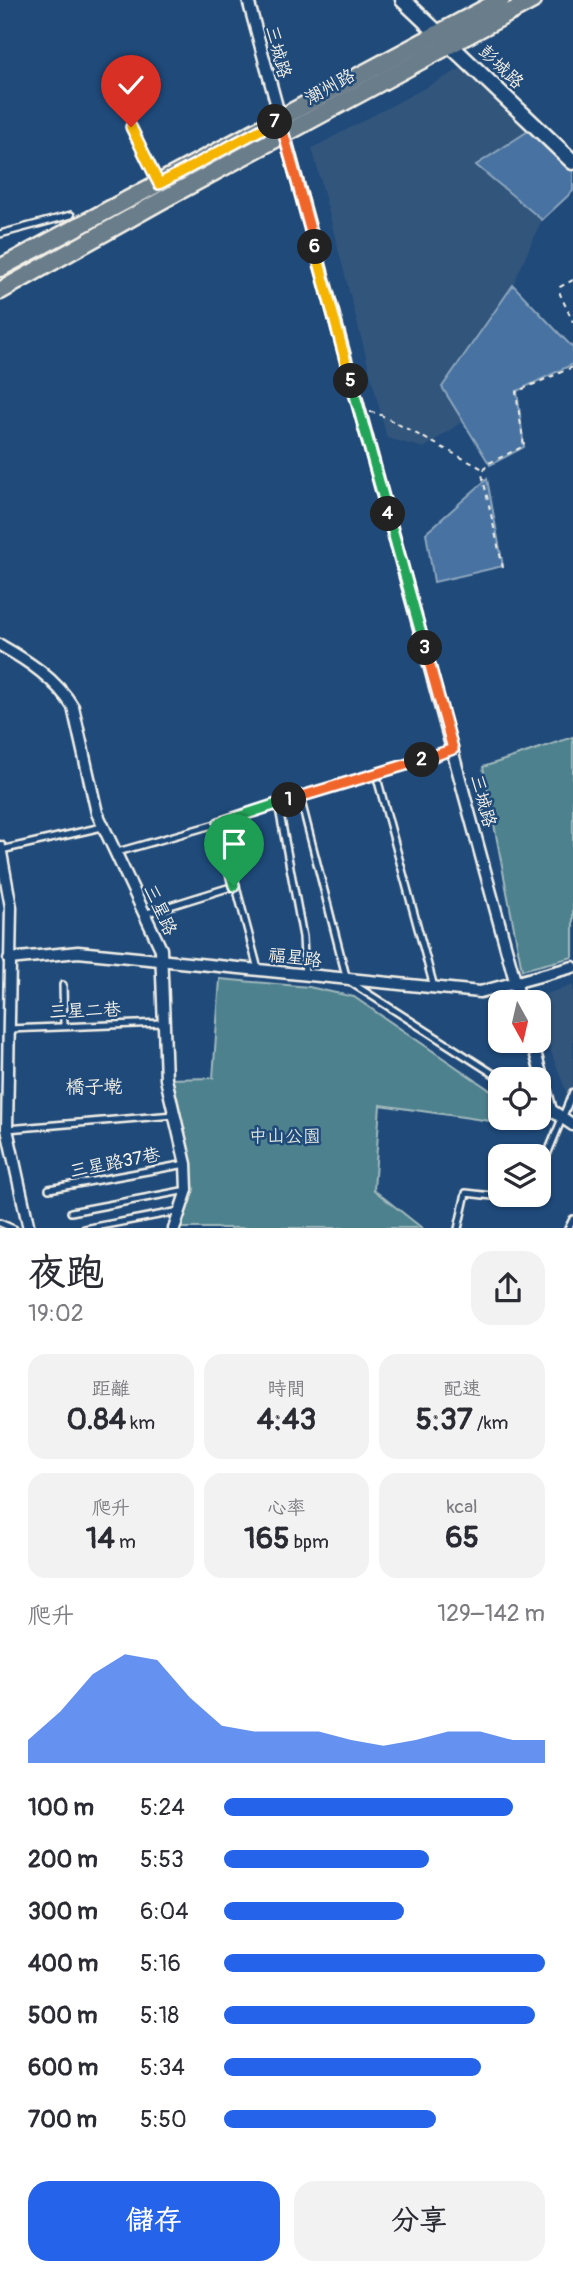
<!DOCTYPE html>
<html lang="zh-TW">
<head>
<meta charset="utf-8">
<style>
  body { margin:0; font-family:Pangolin,"LXGW WenKai TC",sans-serif; background:#f2f2f3; color:#2b2b33; height:100vh; display:flex; flex-direction:column; font-size:26px; white-space:nowrap }
  * { box-sizing:border-box; margin:0 }
  p { font-size:23px; color:#7c7c81 }
  .icon { flex:none; width:38px; height:38px; fill:none; stroke:currentColor; stroke-width:2; stroke-linecap:round; stroke-linejoin:round }
  .map { position:relative; height:1228px; overflow:hidden }
  .sheet { display:flex; flex-direction:column; background:#fff; flex:1 }
  .sheet>* { flex:none }
  .needle { width:46px; rotate:172deg }
  .tools { position:absolute; left:488px; top:990px; display:grid; gap:14px }
  .tools a { display:grid; place-items:center; width:63px; height:63px; border-radius:14px; background:#fff; box-shadow:0 2px 5px #0004; font-size:35px }
  .pin { position:absolute; display:grid; place-items:center; width:60px; height:60px; color:#fff; margin:-72px -30px; border-radius:50% 50% 50% 0; rotate:-45deg; box-shadow:0 0 7px #0007 }
  .pin .icon { rotate:45deg }
  .km { position:absolute; width:35px; height:35px; margin:-18px; border-radius:50%; background:#222; color:#fff; font-size:19px; line-height:35px; text-align:center }
  .round { display:grid; place-items:center; flex:none; width:74px; height:74px; border-radius:21px; background:#f2f2f3 }
  .head { display:flex; align-items:center; justify-content:space-between; height:119px; padding:0 28px }
  h1 { font-size:38px; font-weight:700; line-height:52px }
  .metrics { display:grid; grid-template-columns:repeat(3,1fr); gap:10px; height:119px; padding:7px 28px }
  .metrics div { display:grid; align-content:center; border-radius:18px; background:#f2f2f3; text-align:center }
  .metrics b { font-size:30px; font-weight:700 }
  .metrics small { font-size:19px; font-weight:400 }
  .metrics p { font-size:19px }
  .chart { height:196px; padding:14px 28px }
  .chart p { display:flex; justify-content:space-between }
  .chart svg { width:100%; height:126px; margin-top:7px; fill:#2563eb; opacity:.7 }
  .cta { display:flex; gap:14px; margin-top:auto; padding:14px 28px }
  .cta a { flex:1; height:80px; border-radius:21px; background:#2563eb; color:#fff; font-size:28px; font-weight:700; line-height:80px; text-align:center }
  .cta a+a { background:#f2f2f3; color:#2b2b33 }
  ul { padding:0 28px; list-style:none; font-size:23px }
  li { display:grid; grid-template-columns:112px 84px 1fr; align-items:center; height:52px }
  li i { height:18px; border-radius:9px; background:#2563eb }
  .map>svg:first-child { display:block }
</style>
</head>
<body>
<div class="map">
<svg width="573" height="1229" viewBox="0 0 573 1229">
  <rect width="100%" height="100%" fill="#1f4a7a"/>
  <filter id="ink" filterUnits="userSpaceOnUse"><feTurbulence type="fractalNoise" baseFrequency=".0143" numOctaves="2"/><feDisplacementMap in="SourceGraphic" scale="14" xChannelSelector="R" yChannelSelector="G"/><feConvolveMatrix kernelMatrix="1 2 1 2 8 2 1 2 1" color-interpolation-filters="sRGB"/></filter>
  <g filter="url(#ink)">
    <g fill="#31557b">
      <polygon points="460,69 536,126 477,165 542,220 513,285 442,387 463,421 424,448 387,438 312,148"/>
      <polygon points="573,985 573,1105 572,1107 539,1020 539,1003 533,1003 531,999"/>
    </g>
    <g fill="#4e818e" stroke="#a1b9bb" stroke-width="2">
      <polygon points="573,737 573,957 522,970 483,767"/>
      <polygon points="220,979 309,987 354,997 500,1097 500,1118 532,1118 539,1123 497,1122 380,1105 374,1190 422,1228 174,1228 187,1190 166,1079 213,1078"/>
    </g>
    <g fill="#4772a1" stroke="#8ca5bd" stroke-width="2">
      <polygon points="536,126 573,162 573,191 542,220 476,165"/>
      <polygon points="513,285 573,348 573,364 517,391 524,447 490,465 442,387"/>
      <polygon points="487,479 503,566 434,582 426,533"/>
    </g>
    <g fill="none" stroke-linecap="round" stroke-linejoin="round">
      <g stroke="#f4f1e8" stroke-width="10">
        <g id="lane">
          <polyline points="131,127 158,181"/>
          <polyline points="0,234 71,215"/>
          <polyline points="376,774 434,987"/>
          <polyline points="300,797 347,980 503,1080"/>
          <polyline points="278,803 303,937 305,976"/>
          <polyline points="219,823 258,969"/>
          <polyline points="1,850 102,827"/>
          <polyline points="114,853 219,823 453,749"/>
          <polyline points="144,914 234,886"/>
          <polyline points="63,985 64,1025"/>
          <polyline points="8,1029 162,1023"/>
          <polyline points="539,1103 551,1110"/>
          <polyline points="7,1129 174,1115"/>
          <polyline points="539,1174 573,1092"/>
          <polyline points="49,1189 186,1164"/>
          <polyline points="71,1212 187,1190"/>
          <polyline points="0,1223 14,1229"/>
          <polyline points="84,1229 180,1211"/>
          <polyline points="458,1229 466,1193 501,1197 511,1195"/>
          <polyline points="568,1229 573,1219"/>
        </g>
      </g>
      <g stroke="#f4f1e8" stroke-width="15">
        <g id="street">
          <polyline points="248,0 521,1003"/>
          <path d="M0,645C28,661 56,679 73,707L97,813L161,949L166,1079L186,1164L187,1190L174,1229"/>
          <polyline points="0,847 11,907 7,1129 29,1229"/>
          <polyline points="9,959 78,952 480,992 573,967"/>
          <polyline points="532,1041 551,1110 573,1125"/>
        </g>
      </g>
      <g stroke="#f4f1e8" stroke-width="19">
        <polyline id="secondary" points="403,0 573,162"/>
      </g>
      <g stroke="#f4f1e8" stroke-width="21">
        <g id="primary">
          <polyline points="0,268 501,0"/>
          <polyline points="0,291 166,198 533,0"/>
        </g>
      </g>
      <g stroke="#f4f1e8" stroke-width="2" stroke-dasharray="5 5" stroke-linecap="butt">
        <polyline points="573,280 560,287 560,294 573,322"/>
        <polyline points="370,412 377,413 483,469"/>
        <polyline points="503,568 482,474 487,464 524,446 516,392 573,367"/>
      </g>
      <use href="#lane" stroke="#1f4a7a" stroke-width="5"/>
      <use href="#street" stroke="#1f4a7a" stroke-width="10"/>
      <use href="#secondary" stroke="#1f4a7a" stroke-width="14"/>
      <use href="#primary" stroke="#6b7d8b" stroke-width="16"/>
    </g>
  </g>
  <g fill="none" stroke-linecap="round" stroke-linejoin="round" filter="url(#ink)">
    <g stroke="#fff" stroke-width="14">
      <polyline id="split-1" points="234,886 219,823 289,800"/>
    </g>
    <g stroke="#fff" stroke-width="14">
      <polyline id="split-2" points="289,800 422,760"/>
    </g>
    <g stroke="#fff" stroke-width="14">
      <polyline id="split-3" points="422,760 453,749 425,648"/>
    </g>
    <g stroke="#fff" stroke-width="14">
      <polyline id="split-4" points="388,514 425,648"/>
    </g>
    <g stroke="#fff" stroke-width="14">
      <polyline id="split-5" points="351,381 388,514"/>
    </g>
    <g stroke="#fff" stroke-width="14">
      <polyline id="split-6" points="315,247 351,381"/>
    </g>
    <g stroke="#fff" stroke-width="14">
      <polyline id="split-7" points="275,122 280,120 315,247"/>
    </g>
    <g stroke="#fff" stroke-width="14">
      <polyline id="split-8" points="156,178 159,184 275,122"/>
    </g>
    <g stroke="#fff" stroke-width="14">
      <polyline id="split-9" points="131,127 156,178"/>
    </g>
    <use href="#split-1" stroke="#22a559" stroke-width="9"/>
    <use href="#split-2" stroke="#f0652b" stroke-width="9"/>
    <use href="#split-3" stroke="#f0652b" stroke-width="9"/>
    <use href="#split-4" stroke="#22a559" stroke-width="9"/>
    <use href="#split-5" stroke="#22a559" stroke-width="9"/>
    <use href="#split-6" stroke="#f5b400" stroke-width="9"/>
    <use href="#split-7" stroke="#f0652b" stroke-width="9"/>
    <use href="#split-8" stroke="#f5b400" stroke-width="9"/>
    <use href="#split-9" stroke="#f5b400" stroke-width="9"/>
  </g>
  <g text-anchor="middle" dominant-baseline="central" stroke-width="5" stroke-linejoin="round" paint-order="stroke">
    <g font-size="18" fill="#f4f1e8" stroke="#1f4a7a">
      <text transform="translate(278 52) rotate(75)">三城路</text>
      <text transform="translate(501 67) rotate(44)">彭城路</text>
      <text transform="translate(330 87) rotate(-29)">潮州路</text>
      <text transform="translate(483 801) rotate(75)">三城路</text>
      <text transform="translate(160 910) rotate(65)">三星路</text>
      <text transform="translate(295 958) rotate(7)">福星路</text>
      <text transform="translate(85 1011) rotate(-2)">三星二巷</text>
      <text transform="translate(115 1163) rotate(-11)">三星路37巷</text>
    </g>
    <g font-size="18" fill="#dbe0da" stroke="#1f4a7a">
      <text x="285" y="1136">中山公園</text>
    </g>
    <g font-size="19" fill="#f4f1e8" stroke="#1f4a7a">
      <text x="94" y="1087">橋子墘</text>
    </g>
  </g>
</svg>
<div class="tools">
<a><svg class="needle" viewBox="-14 -14 28 28"><path d="M0-13l5 13h-10z" fill="#e53935"/><path d="M0 13l5-13h-10z" fill="#7c7c81"/></svg></a>
<a><svg class="icon" aria-label="locate" viewBox="0 0 24 24"><circle cx="12" cy="12" r="6"/><path d="M12 2v4M12 18v4M2 12h4M18 12h4"/></svg></a>
<a><svg class="icon" aria-label="layers" viewBox="0 0 24 24"><path d="M12 4l9 5-9 5-9-5zM3 14l9 5 9-5"/></svg></a>
</div>
<div class="pin" style="left:234px;top:886px;background:#1e9e55"><svg class="icon" aria-label="arrive" viewBox="0 0 24 24"><path d="M6 21V4h12l-3 4 3 4H6"/></svg></div>
<div class="pin" style="left:131px;top:127px;background:#d93025"><svg class="icon" aria-label="check" viewBox="0 0 24 24"><path d="M5 12l5 5 9-10"/></svg></div>
<b class="km" style="left:289px;top:800px">1</b>
<b class="km" style="left:422px;top:760px">2</b>
<b class="km" style="left:425px;top:648px">3</b>
<b class="km" style="left:388px;top:514px">4</b>
<b class="km" style="left:351px;top:381px">5</b>
<b class="km" style="left:315px;top:247px">6</b>
<b class="km" style="left:275px;top:122px">7</b>
</div>
<section class="sheet">
<div class="head"><div><h1>夜跑</h1><p>19:02</p></div><a class="round"><svg class="icon" aria-label="share" viewBox="0 0 24 24"><path d="M12 15V3M7 8l5-5 5 5M5 13v7h14v-7"/></svg></a></div>
<div class="metrics">
<div><p>距離</p><b>0.84<small> km</small></b></div>
<div><p>時間</p><b>4:43</b></div>
<div><p>配速</p><b>5:37<small> /km</small></b></div>
</div>
<div class="metrics">
<div><p>爬升</p><b>14<small> m</small></b></div>
<div><p>心率</p><b>165<small> bpm</small></b></div>
<div><p>kcal</p><b>65</b></div>
</div>
<div class="chart"><p><span>爬升</span>129–142 m</p>
<svg viewBox="0 0 160 44" preserveAspectRatio="none"><path d="M0 44V36L10 26L20 13L30 6L40 8L50 21L60 31L70 33L80 33L90 33L100 36L110 38L120 36L130 33L140 33L150 36L160 36V44z"/></svg>
</div>
<ul>
<li><b>100 m</b>5:24<i style="width:90%"></i></li>
<li><b>200 m</b>5:53<i style="width:64%"></i></li>
<li><b>300 m</b>6:04<i style="width:56%"></i></li>
<li><b>400 m</b>5:16<i style="width:100%"></i></li>
<li><b>500 m</b>5:18<i style="width:97%"></i></li>
<li><b>600 m</b>5:34<i style="width:80%"></i></li>
<li><b>700 m</b>5:50<i style="width:66%"></i></li>
</ul>
<div class="cta"><a>儲存</a><a>分享</a></div>
</section>
</body>
</html>
